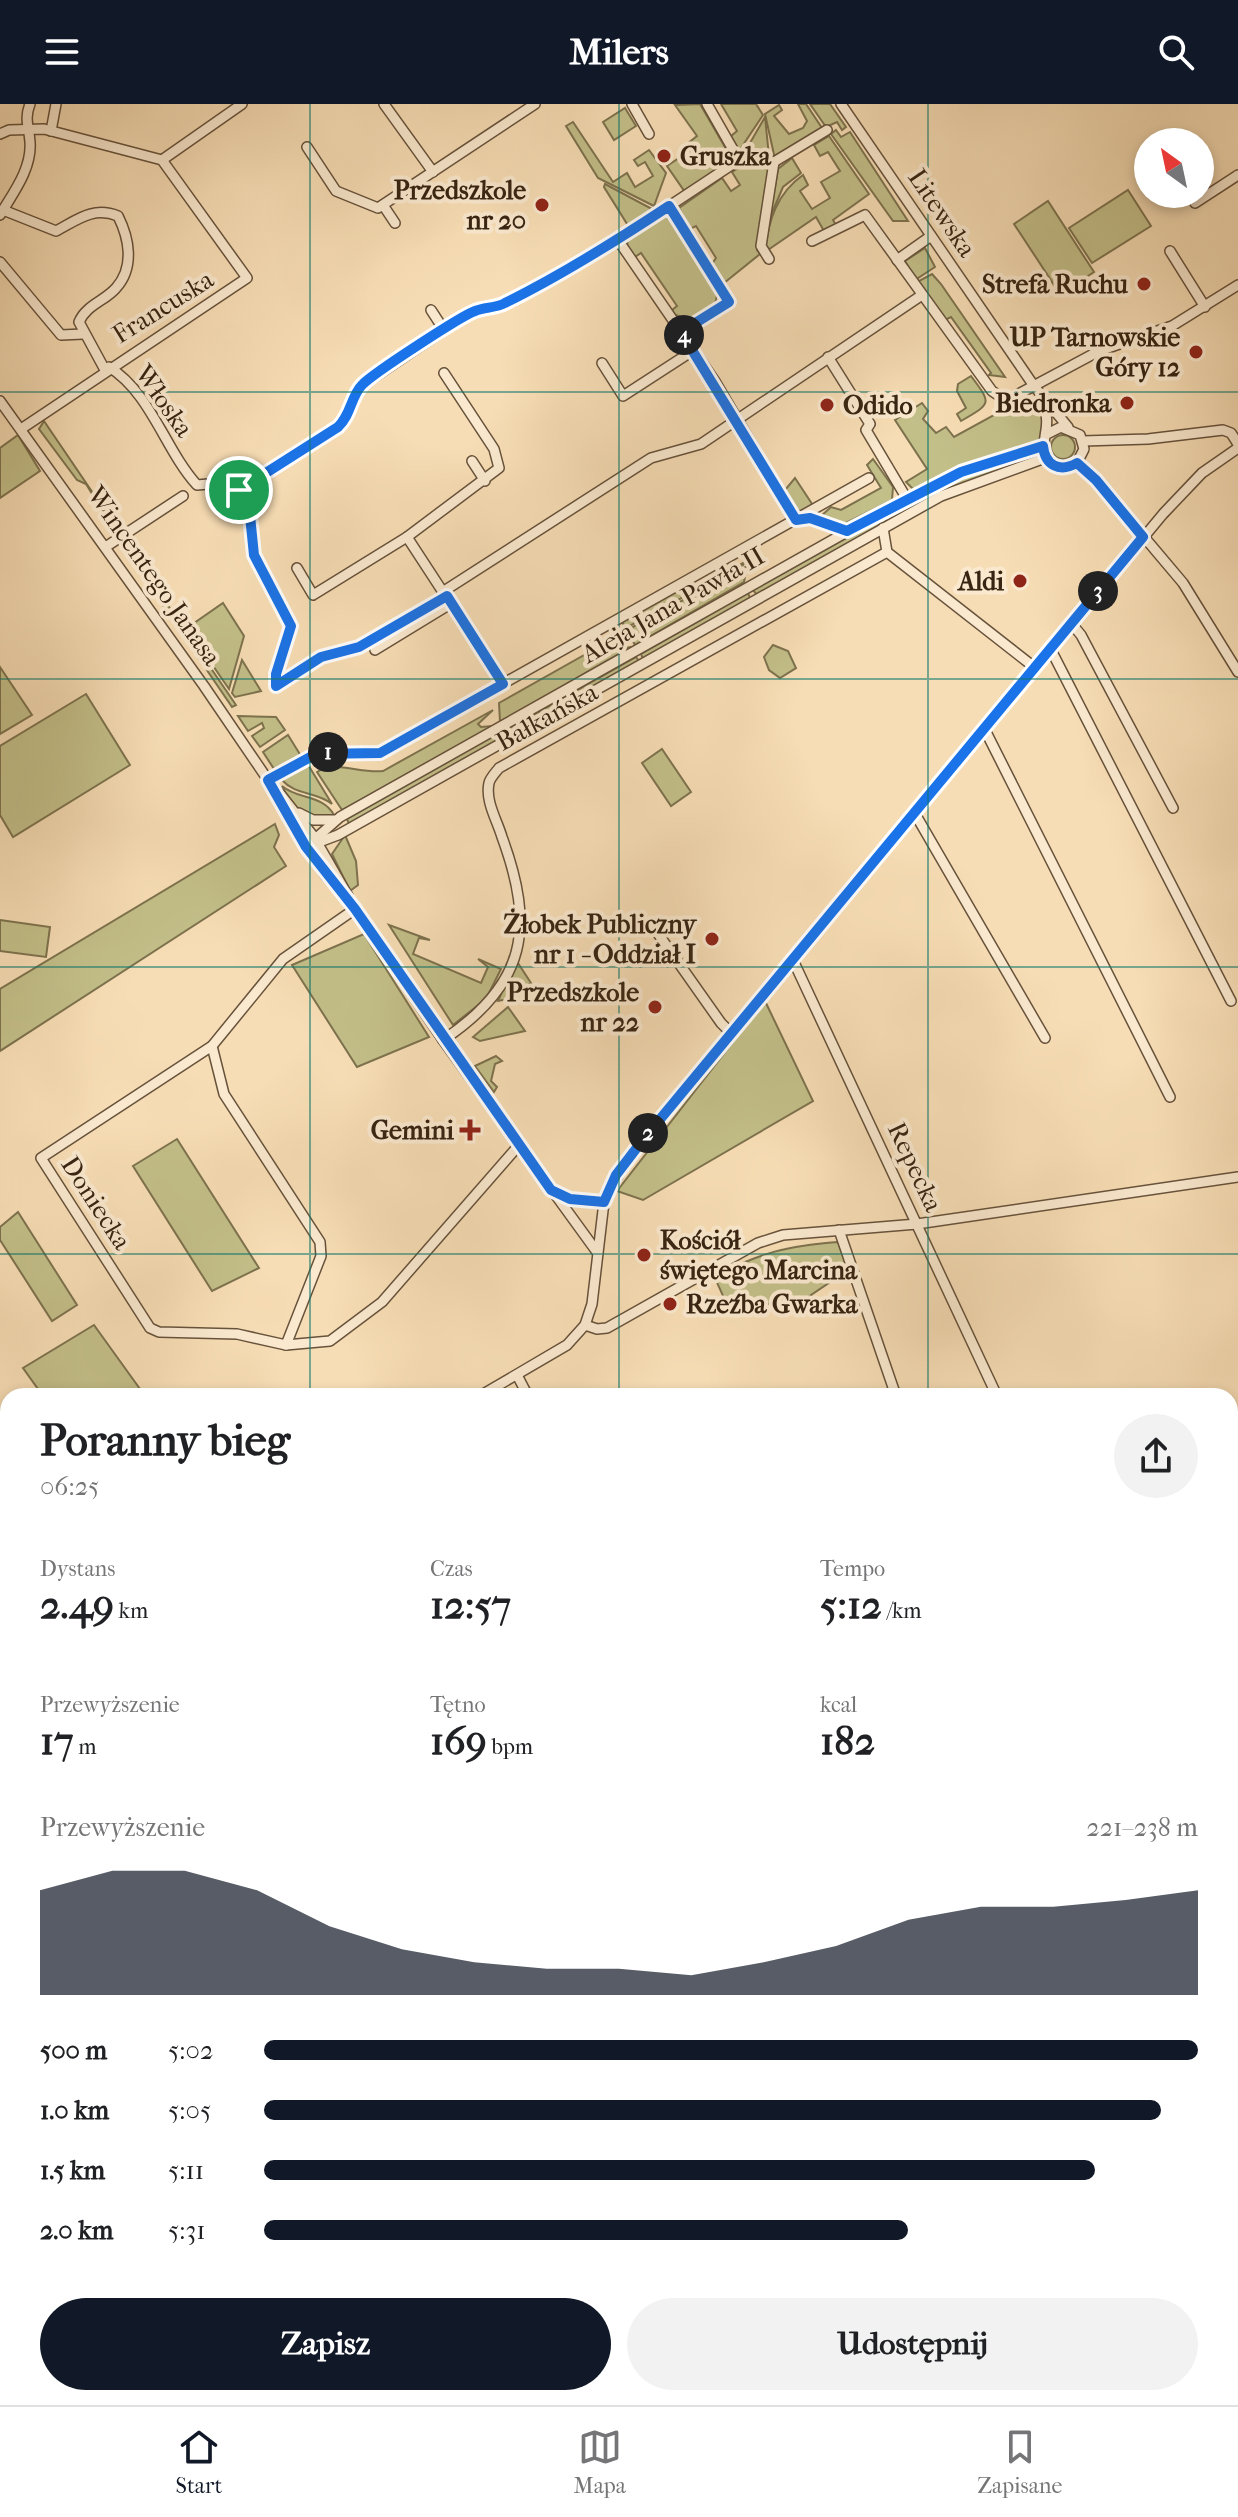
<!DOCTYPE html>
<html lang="pl">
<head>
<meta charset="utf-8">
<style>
  body { margin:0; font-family:"IM FELL French Canon",serif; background:#f2f2f2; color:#202124; height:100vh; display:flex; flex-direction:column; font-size:30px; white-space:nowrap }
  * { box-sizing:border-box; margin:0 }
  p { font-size:26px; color:#757577 }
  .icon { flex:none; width:44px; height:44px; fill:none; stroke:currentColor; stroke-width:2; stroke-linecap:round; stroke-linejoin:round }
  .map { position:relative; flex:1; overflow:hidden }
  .details { position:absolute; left:0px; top:1284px; width:1238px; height:1018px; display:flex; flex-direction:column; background:#fff; border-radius:24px 24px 0 0; box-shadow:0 4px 12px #0003 }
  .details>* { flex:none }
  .needle { width:52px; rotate:327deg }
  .buttons { position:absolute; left:1134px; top:24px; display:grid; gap:16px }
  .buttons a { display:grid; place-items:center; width:80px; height:80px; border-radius:50%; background:#fff; box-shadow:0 4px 12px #0003; font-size:40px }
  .pin { position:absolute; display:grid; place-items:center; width:68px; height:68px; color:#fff; margin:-34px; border:4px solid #fff; border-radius:50%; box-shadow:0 2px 8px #0007 }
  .km { position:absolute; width:40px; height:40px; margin:-20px; border-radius:50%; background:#222; color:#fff; font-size:22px; line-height:40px; text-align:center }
  .round { display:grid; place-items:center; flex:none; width:84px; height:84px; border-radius:42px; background:#f2f2f2 }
  .head { display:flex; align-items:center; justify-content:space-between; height:136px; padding:0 40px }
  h1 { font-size:44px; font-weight:700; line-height:60px }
  .stats { display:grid; grid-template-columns:repeat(3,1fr); gap:12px; height:136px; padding:8px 40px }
  .stats div { display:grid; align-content:center }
  .stats b { font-size:40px; font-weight:700 }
  .stats small { font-size:22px; font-weight:400 }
  .stats p { font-size:22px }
  .chart { height:224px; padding:16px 40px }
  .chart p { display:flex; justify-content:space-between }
  .chart svg { width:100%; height:144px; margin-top:8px; fill:#111827; opacity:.7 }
  .button { display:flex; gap:16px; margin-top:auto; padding:16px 40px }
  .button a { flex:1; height:92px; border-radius:48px; background:#111827; color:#fff; font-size:32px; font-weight:700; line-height:92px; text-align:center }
  .button a+a { background:#f2f2f2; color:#202124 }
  ul { padding:0 40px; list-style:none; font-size:26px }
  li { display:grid; grid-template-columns:128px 96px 1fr; align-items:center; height:60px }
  li i { height:20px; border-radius:10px; background:#111827 }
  header { display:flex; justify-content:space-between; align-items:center; height:104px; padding:0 40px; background:#111827; color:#fff; font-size:36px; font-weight:700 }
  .tabs { display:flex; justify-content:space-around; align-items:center; height:112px; border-top:2px solid #e0e0e0; background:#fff; font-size:22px; color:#757577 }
  .tabs a { display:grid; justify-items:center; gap:4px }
  .tabs .on { color:#111827 }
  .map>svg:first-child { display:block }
</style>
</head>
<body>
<header><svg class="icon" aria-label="menu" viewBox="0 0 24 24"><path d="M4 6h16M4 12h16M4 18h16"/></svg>Milers<svg class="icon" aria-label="search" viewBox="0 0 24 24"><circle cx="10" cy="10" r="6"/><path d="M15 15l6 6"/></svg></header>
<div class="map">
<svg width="1238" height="2301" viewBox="0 0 1238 2301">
  <rect width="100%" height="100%" fill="#f7ddb5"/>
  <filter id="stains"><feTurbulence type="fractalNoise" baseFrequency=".0025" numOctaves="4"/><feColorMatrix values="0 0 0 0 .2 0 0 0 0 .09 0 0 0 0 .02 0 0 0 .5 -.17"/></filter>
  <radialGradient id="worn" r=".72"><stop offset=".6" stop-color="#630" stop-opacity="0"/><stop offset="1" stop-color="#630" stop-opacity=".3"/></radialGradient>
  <g fill="#c3bf89" stroke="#7d724e" stroke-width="2">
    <polygon points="700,0 729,50 687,48 687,40 697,32 675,1"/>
    <polygon points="721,0 756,0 763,11 739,47 731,32 737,27"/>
    <polygon points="798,0 806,0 822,24 775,55 765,10 779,1 782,6 774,12 789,30 803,24 807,17"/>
    <polygon points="810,0 830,0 846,23 842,26 837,18 826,23"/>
    <polygon points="625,4 636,22 614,36 603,18"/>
    <polygon points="765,13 769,52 743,51"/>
    <polygon points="573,18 613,78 627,69 635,83 653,72 645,58 638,62 634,56 649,46 666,69 654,102 598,74 566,22"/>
    <polygon points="836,26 841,33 850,28 908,117 893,117 831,30"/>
    <path d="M829,32L869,90L833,116L836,121L824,127L816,113L765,148C768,117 777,89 803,71L808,81L800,87L812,105L830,94L821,78L840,67L828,48L820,52L814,41Z"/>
    <polygon points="685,50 729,57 685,88 667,62"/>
    <polygon points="792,54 801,69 783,83 769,116 778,65"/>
    <polygon points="745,60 769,62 771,66 757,146 760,150 724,179 712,160 716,154 696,122 690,125 679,104 722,74 731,87 740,81 732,68"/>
    <polygon points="605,80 652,105 653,108 629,123 604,83"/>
    <polygon points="1128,86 1151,122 1092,159 1069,124"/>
    <polygon points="1048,97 1094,168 1060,190 1014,120"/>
    <polygon points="663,112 674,115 714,185 718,186 715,201 692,215 675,211 672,206 677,202 641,149 635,153 627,142 628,134"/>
    <polygon points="925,144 935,163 915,176 905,157"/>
    <polygon points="932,170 941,180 1005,273 989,271 991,269 951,213 945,216 917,178"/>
    <path d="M971,272C991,299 993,299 961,317L957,310L966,304L957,287L958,280Z"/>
    <polygon points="1027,293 1044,311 1044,329 1036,340 976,358 914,386 906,378 927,365 895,316 922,299 928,307 923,315 936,329 946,323 954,333"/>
    <polygon points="44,317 116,423 117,430 86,380 77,376 39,325"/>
    <circle cx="1063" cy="343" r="12"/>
    <polygon points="18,331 40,367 0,394 0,344"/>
    <polygon points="1040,347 1040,351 938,390 893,415 889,410 964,372"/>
    <polygon points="873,355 893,383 892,396 840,422 819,414 831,403 841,406 881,384 867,361"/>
    <polygon points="795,374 814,403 805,408 796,406 785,386"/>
    <polygon points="884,413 887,418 757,491 753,486"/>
    <polygon points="755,445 743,461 626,524 622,518 681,485 686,490 745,458 742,451"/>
    <polygon points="135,453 236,601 232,603 132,456"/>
    <polygon points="747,462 744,478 635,541 627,526"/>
    <polygon points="748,489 750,494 643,555 641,550"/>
    <polygon points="223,499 244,532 229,585 187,524"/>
    <polygon points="625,528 611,542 614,546 631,543 500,618 499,599"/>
    <polygon points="773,541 788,547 796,564 780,574 769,566 764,553"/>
    <polygon points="636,553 639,557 514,627 512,623"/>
    <polygon points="242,556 261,587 235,593 232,589"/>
    <polygon points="0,563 32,611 0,630"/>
    <polygon points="86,590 130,661 13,733 0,711 0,642"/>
    <path d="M493,606L478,620L481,623L493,622L342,706L317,668C335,656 361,670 383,667Z"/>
    <polygon points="238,612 276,613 285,626 260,643 252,632 264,624 262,619 248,627"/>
    <polygon points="497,630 500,635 349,720 347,715"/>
    <polygon points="288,631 301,652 274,665 263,648"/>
    <polygon points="662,645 691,688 671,702 642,659"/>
    <path d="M307,659L332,700C316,687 296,692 282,676L287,669Z"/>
    <path d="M282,682C298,696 322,690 334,711C309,718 291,704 282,682Z"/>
    <polygon points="275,720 279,731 274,743 286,762 0,947 0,885"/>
    <polygon points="345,731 356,757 358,781 350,787 332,750"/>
    <polygon points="0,816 50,823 46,853 0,847"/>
    <polygon points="389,821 430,836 419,834 413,850 481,879 488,863 478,855 501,865 486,895 453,921"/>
    <polygon points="364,830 429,933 357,963 292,861"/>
    <polygon points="516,856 531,879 508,895 498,897"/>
    <polygon points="765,897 813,997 643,1096 617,1087"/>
    <polygon points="508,903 525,927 480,937 473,933"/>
    <polygon points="496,952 502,957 495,960 491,977 497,983 494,988 475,962"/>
    <polygon points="177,1035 259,1164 212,1187 133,1062"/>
    <polygon points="18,1108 77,1201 52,1217 0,1136 0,1123"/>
    <path d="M838,1138L848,1166L805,1195L729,1205L714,1172C762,1149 784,1142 838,1138Z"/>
    <polygon points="94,1221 145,1292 43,1292 23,1264"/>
    <polygon points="0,1554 8,1565 8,1620 0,1626"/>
    <polygon points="0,1935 8,1948 8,2294 1230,2294 1230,2035 1238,2041 1238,2301 0,2301"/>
  </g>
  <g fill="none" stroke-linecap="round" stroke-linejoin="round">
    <polyline stroke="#757e74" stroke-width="3" points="393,2301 398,2294"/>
    <g stroke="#67523b" stroke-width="12">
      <g id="minor">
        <polyline points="384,0 433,68"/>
        <polyline points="632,0 649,30"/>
        <polyline points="841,0 1034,282 1068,323"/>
        <polyline points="51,27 56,0"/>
        <polyline points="0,30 9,26 44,25 162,56 247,174 21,325"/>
        <polyline points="307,43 336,87 378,104 535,0"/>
        <polyline points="162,56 242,0"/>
        <polyline points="739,56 774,58 827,26"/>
        <polyline points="1195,99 1238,71"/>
        <polyline points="383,101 395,119"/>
        <polyline points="669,102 729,198 681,228"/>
        <path d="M3,106L56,127C77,116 93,102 118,112C129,134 135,163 116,184C105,197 86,201 79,218L105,266"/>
        <path d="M0,111C13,89 32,65 30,38C29,23 24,15 30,0"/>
        <polyline points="618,136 716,279 796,416"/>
        <polyline points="812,137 865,111 992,287 1001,293 1013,293 1099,247 1172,222 1238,181"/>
        <polyline points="1170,147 1205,203"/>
        <polyline points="769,155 761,142 774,58"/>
        <polyline points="897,156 931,132"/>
        <polyline points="0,158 61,231 83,230"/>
        <polyline points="431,206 444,226"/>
        <polyline points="828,253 870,320 866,326 907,395"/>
        <polyline points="602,259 623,292 694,246"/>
        <path d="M109,263C151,289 165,346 197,381L231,378L249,402L254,451L291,522L276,570V582"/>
        <path d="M1041,296C1054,323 1040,330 1045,354L1058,363L1077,359L1084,345L1080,331L1061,323L1047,330"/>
        <polyline points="0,297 204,582 268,676 324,769 355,805 443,936 597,1148"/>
        <polyline points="1083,337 1148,335 1223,326 1231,329 1238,340"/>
        <polyline points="472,357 485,377"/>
        <polyline points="1077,359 1096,376 1183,479 1238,568"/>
        <polyline points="239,386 341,321 361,282 444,226 474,207 501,202 618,136 739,56 707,0"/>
        <polyline points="802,412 847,427"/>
        <polyline points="883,424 887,448 1034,563"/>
        <polyline points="407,433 503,580"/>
        <polyline points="107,442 183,392"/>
        <polyline points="297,464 313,491 407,433 499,364 494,345 444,269"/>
        <polyline points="444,487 651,354 701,340 922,191"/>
        <polyline points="1071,519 1081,531 1173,704"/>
        <polyline points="1050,544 1231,897"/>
        <polyline points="375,546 452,499"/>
        <polyline points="276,582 321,553 359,543 447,492"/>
        <polyline points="984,624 1170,993"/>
        <polyline points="268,676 316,650 375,650 385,646 869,374"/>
        <polyline points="281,691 314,733 348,792"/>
        <polyline points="914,708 1045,934"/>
        <polyline points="299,709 313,716 334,716"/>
        <polyline points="306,743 340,713 884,407 961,368 1043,342"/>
        <polyline points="306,743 338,731 941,392 1045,354"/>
        <polyline points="355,805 283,855 212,942 41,1054 150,1224 159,1228 237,1230 286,1241 330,1237 382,1198 519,1041"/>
        <polyline points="654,824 721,919 731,929"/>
        <polyline points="792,854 997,1292"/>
        <path d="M443,936C527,880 535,823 502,733C497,716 485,697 489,679C490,674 496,668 499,664L887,448"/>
        <polyline points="212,942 224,990 320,1138 321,1152 286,1241"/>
        <polyline points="553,1087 570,1095 604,1098"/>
        <polyline points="839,1126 896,1292"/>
        <polyline points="585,1221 597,1225 607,1224 758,1139 783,1131 917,1120 1238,1073"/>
        <polyline points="517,1271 528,1292"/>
        <polyline points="480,1292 567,1241 585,1221 592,1200 604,1098 626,1057 1163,410 1202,369 1238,344"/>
        <polyline points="0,1320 8,1332"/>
        <polyline points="0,1376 8,1370"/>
        <polyline points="1230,1479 1238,1495"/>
        <polyline points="0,1650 8,1642"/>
        <polyline points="1230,1794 1238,1811"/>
        <polyline points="1230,2029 1238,2038"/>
      </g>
    </g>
    <use href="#minor" stroke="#fae9cf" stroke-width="9"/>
  </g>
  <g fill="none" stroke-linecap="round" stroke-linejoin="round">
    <g stroke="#fff" stroke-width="16">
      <path id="route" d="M669,102L729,198L681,228L796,416L810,414L847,427L961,368L1043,342C1045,361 1059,369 1077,359L1096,376L1143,433L642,1037L616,1071L604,1098L570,1095L551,1086L355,805L306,743L268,676L316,650L380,649L503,580L447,492L359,543L321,553L276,582V570L291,522L254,451L249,402L239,386L338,323C351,311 351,292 362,281C372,270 461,212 475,207C485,203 496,204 505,199C562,171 616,137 669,102Z"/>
    </g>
    <use href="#route" stroke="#1a73e8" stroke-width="10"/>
  </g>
  <path fill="none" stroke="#0f766e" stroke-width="2" stroke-opacity="0.55" d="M310,0V1292M619,0V1292M928,0V1292M0,288H1238M0,575H1238M0,863H1238M0,1150H1238M0,1438H8M1230,1438H1238M0,1726H8M1230,1726H1238M0,2013H8M1230,2013H1238M310,2294V2301M619,2294V2301M928,2294V2301"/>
  <g fill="#8f2418" stroke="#fae9cf" stroke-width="3">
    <circle cx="664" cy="52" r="8"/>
    <circle cx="542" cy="101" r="8"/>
    <circle cx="1144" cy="180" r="8"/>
    <circle cx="1196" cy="248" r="8"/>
    <circle cx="1127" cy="299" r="8"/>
    <circle cx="827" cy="301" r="8"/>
    <circle cx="1020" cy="477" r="8"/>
    <circle cx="712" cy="835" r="8"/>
    <circle cx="655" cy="903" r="8"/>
    <path d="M466 1014h8v8h8v8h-8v8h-8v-8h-8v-8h8z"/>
    <circle cx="644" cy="1151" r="8"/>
    <circle cx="670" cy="1200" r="8"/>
  </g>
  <g text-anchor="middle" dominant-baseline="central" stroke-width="8" stroke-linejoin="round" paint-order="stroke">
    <g font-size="26" font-weight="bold" fill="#372412" stroke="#fae9cf" text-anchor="end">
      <text x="680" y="52" text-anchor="start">Gruszka</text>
      <text x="526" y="86">Przedszkole<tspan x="526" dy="30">nr 20</tspan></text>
      <text x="1128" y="180">Strefa Ruchu</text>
      <text x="1180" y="233">UP Tarnowskie<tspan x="1180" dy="30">Góry 12</tspan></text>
      <text x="1111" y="299">Biedronka</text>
      <text x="843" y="301" text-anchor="start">Odido</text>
      <text x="1004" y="477">Aldi</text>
      <text x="696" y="820">Żłobek Publiczny<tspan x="696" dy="30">nr 1 - Oddział I</tspan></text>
      <text x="639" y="888">Przedszkole<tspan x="639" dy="30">nr 22</tspan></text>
      <text x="454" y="1026">Gemini</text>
      <text x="660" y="1136" text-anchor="start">Kościół<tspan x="660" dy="30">świętego Marcina</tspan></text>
      <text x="686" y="1200" text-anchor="start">Rzeźba Gwarka</text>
    </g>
    <g font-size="26" fill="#372412" stroke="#fae9cf">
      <text transform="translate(942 109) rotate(56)">Litewska</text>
      <text transform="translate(163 203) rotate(-32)">Francuska</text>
      <text transform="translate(164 297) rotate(55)">Włoska</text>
      <text transform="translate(154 472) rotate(55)">Wincentego Janasa</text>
      <text transform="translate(673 501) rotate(-30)">Aleja Jana Pawła II</text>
      <text transform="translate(547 613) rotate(-29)">Bałkańska</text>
      <text transform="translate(915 1063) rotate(65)">Repecka</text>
      <text transform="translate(96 1099) rotate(57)">Doniecka</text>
    </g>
  </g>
  <rect width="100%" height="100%" filter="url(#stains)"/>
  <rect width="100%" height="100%" fill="url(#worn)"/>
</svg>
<div class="buttons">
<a><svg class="needle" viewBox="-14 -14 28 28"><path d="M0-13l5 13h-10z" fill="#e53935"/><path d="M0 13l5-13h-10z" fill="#757577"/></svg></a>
</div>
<div class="pin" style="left:239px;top:386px;background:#1e9e55"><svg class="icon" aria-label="arrive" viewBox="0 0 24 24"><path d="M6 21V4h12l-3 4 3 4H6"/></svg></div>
<b class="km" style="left:328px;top:648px">1</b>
<b class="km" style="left:648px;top:1029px">2</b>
<b class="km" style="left:1098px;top:487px">3</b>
<b class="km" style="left:684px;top:231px">4</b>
<section class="details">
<div class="head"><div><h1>Poranny bieg</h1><p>06:25</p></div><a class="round"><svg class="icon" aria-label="share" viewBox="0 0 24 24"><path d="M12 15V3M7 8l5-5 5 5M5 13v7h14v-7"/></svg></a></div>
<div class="stats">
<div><p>Dystans</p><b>2.49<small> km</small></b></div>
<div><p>Czas</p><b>12:57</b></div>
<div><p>Tempo</p><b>5:12<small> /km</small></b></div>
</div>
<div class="stats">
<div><p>Przewyższenie</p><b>17<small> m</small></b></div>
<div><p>Tętno</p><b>169<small> bpm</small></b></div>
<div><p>kcal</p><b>182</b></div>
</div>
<div class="chart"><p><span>Przewyższenie</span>221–238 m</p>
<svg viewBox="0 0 160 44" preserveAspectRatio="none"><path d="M0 44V12L10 6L20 6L30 12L40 23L50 30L60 34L70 36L80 36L90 38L100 34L110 29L120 21L130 17L140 17L150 15L160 12V44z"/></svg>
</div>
<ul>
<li><b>500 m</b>5:02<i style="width:100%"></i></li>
<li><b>1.0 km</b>5:05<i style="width:96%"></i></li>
<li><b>1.5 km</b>5:11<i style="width:89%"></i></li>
<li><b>2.0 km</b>5:31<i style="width:69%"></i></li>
</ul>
<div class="button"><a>Zapisz</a><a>Udostępnij</a></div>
</section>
</div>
<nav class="tabs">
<a class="on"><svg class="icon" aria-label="home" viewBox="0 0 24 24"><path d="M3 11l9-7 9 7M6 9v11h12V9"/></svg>Start</a>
<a><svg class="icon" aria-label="map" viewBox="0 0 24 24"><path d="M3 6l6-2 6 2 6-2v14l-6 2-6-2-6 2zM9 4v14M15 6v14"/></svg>Mapa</a>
<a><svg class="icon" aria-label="saved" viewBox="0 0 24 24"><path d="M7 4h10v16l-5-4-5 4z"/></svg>Zapisane</a>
</nav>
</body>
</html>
